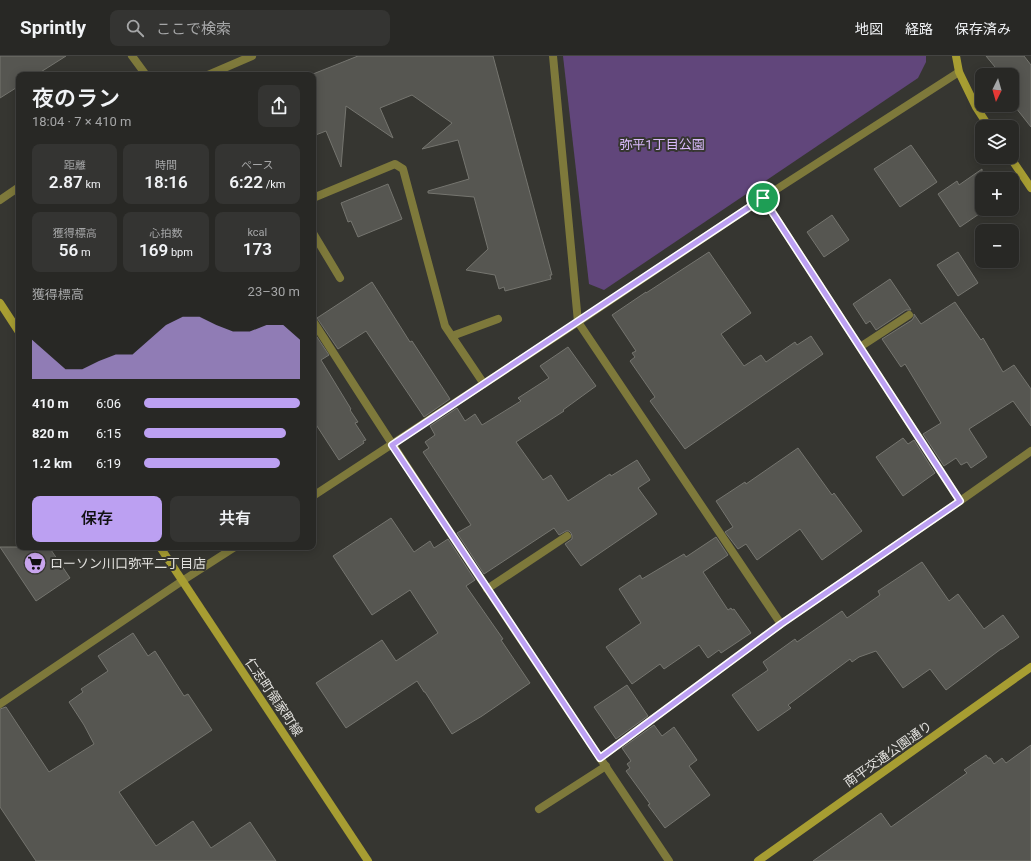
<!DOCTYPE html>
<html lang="ja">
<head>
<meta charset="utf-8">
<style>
  body { margin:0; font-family:Roboto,"Noto Sans JP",sans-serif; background:#343432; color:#f1f3f6; height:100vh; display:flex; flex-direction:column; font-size:15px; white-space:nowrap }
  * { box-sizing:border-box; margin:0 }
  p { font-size:13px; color:#a5a6a7 }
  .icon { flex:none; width:22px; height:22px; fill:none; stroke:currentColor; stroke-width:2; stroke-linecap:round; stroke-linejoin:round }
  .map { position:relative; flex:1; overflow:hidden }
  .panel { position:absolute; left:16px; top:16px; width:300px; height:478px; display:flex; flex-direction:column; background:#282825; border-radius:8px; box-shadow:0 2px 10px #0003,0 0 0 1px #444442 }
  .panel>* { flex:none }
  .needle { width:26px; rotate:185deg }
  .buttons { position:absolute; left:975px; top:12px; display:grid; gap:8px }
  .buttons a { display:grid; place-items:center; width:44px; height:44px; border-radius:8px; background:#282825; box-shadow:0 2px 10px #0003,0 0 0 1px #444442; font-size:20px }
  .pin { position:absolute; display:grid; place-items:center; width:34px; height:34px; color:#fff; margin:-17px; border:2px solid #fff; border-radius:50%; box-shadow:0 1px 4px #0007 }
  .round { display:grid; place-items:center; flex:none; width:42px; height:42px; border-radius:8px; background:#343432 }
  .headline { display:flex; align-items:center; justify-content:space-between; height:68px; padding:0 16px }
  h1 { font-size:22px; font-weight:600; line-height:30px }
  .metrics { display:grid; grid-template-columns:repeat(3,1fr); gap:6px; height:68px; padding:4px 16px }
  .metrics div { display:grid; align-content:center; border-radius:8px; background:#343432; text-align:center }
  .metrics b { font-size:17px; font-weight:600 }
  .metrics small { font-size:11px; font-weight:400 }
  .metrics p { font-size:11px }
  .chart { height:112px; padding:8px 16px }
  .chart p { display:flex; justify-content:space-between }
  .chart svg { width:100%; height:72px; margin-top:4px; fill:#bca0f2; opacity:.7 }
  .primary-button { display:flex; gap:8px; margin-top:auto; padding:8px 16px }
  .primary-button a { flex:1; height:46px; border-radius:8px; background:#bca0f2; color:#111; font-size:16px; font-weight:600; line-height:46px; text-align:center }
  .primary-button a+a { background:#343432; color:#f1f3f6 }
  ul { padding:0 16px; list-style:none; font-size:13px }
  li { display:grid; grid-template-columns:64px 48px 1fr; align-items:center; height:30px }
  li i { height:10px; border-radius:5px; background:#bca0f2 }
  header { display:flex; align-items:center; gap:24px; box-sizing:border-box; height:56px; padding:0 20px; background:#282825; border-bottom:1px solid #444442 }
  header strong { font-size:19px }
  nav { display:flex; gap:22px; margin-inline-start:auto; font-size:14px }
  .search { width:280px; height:36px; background:#343432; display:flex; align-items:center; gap:10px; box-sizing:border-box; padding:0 14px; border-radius:8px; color:#a5a6a7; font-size:15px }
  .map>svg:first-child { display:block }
</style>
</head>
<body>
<header>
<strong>Sprintly</strong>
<div class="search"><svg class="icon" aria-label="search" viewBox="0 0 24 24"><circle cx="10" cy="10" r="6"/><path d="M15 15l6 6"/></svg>ここで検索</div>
<nav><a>地図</a><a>経路</a><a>保存済み</a></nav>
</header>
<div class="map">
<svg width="1031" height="805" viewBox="0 0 1031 805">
  <rect width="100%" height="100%" fill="#363631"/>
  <polygon fill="#61467b" points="563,0 926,0 926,6 918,22 604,234 589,228"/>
  <g fill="#565651" stroke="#75756f">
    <polygon points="0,0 66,0 36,19 19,19 19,30 0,42"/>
    <polygon points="358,0 493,0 552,219 550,219 551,223 505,235 504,231 499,233 495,219 466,214 488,193 474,141 428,137 428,135 469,123 458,84 422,93 452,67 412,39 380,52 393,82 346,50 341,111 326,75 313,80 313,18"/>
    <polygon points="986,0 1024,0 1031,9 1031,71 1012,47 1012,19 989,19 988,17 995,11"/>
    <polygon points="911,89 937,126 900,151 874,113"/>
    <polygon points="982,113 982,156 960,171 938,138 957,125 959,129"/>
    <polygon points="388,128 402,163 358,181 351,165 348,166 341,147"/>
    <polygon points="832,159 849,184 824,201 807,176"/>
    <polygon points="709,196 751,257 721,278 744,310 761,299 766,306 795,286 797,289 811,280 823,298 685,393 650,345 655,341 630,305 635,301 632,297 636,295 612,259 646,236 646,237"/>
    <polygon points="958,196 978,227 958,240 937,209"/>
    <polygon points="890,223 911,254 906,254 876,274 870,265 866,268 853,248"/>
    <polygon points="372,226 410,286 412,285 450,343 424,361 366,275 338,293 317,262"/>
    <polygon points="955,246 981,284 983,282 1003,316 1014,309 1031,333 1031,370 1013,345 969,373 987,401 971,412 967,406 961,409 956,402 944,410 923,378 941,367 905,308 901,311 882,283 912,264 914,261 914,258 921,268"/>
    <polygon points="313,275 329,299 321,304 351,353 350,354 358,366 355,367 366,384 363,385 364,387 339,404 313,364"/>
    <polygon points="568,291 596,330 563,354 564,355 516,386 543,424 551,419 568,445 610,418 611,420 637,404 650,424 638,432 657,458 581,510 565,488 572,483 572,480 571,477 569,475 566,475 559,479 554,472 484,518 457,477 471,469 423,396 429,392 425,386 435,379 430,370 457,352 465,365 475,358 482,369 521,345 518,342 549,322 540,310"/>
    <polygon points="903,382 908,388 914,384 935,417 903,440 876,401"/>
    <polygon points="798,392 832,439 834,437 862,475 822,504 800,473 757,504 746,488 738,493 725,476 733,471 716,445 745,426 746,428"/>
    <polygon points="391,462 414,496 430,485 434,492 448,483 475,524 466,530 503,583 501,584 530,627 482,660 452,678 425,636 424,636 417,625 346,672 316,627 382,584 396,605 438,577 410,534 372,559 333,500"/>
    <polygon points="716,481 728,499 703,516 728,554 731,552 732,554 734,553 751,577 721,597 719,594 708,602 699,589 664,613 660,608 632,628 606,591 641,567 619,533 640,519 642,523 684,498 686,501"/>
    <polygon points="0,491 49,491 70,522 36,545"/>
    <polygon points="922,506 949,545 958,538 984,573 1003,559 1019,581 1002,593 1001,593 946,634 930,613 903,632 876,595 859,601 852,606 850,603 788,649 791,652 758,675 732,639 768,614 763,606 795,583 797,586 842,555 847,562 880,539 878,535"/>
    <polygon points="133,577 148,600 155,595 184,640 188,638 212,674 119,736 156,790 193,765 211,792 250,766 276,805 36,805 0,751 0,653 6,651 49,716 94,688 84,669 69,646 83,636 81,633 108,615 98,600"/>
    <polygon points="627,629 648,660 616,683 594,651"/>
    <polygon points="654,669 662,680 674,671 697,704 689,710 710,739 665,772 648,749 650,748 626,715 630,712 627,708 631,705 622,692"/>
    <polygon points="1031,689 1031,805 813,805 881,757 891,771 967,717 964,714 986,699 988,702 990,702 994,708 1002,702 1006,707"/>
  </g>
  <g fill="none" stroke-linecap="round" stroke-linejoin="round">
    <g stroke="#7e793b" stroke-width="8">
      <polyline points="313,177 340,222"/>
      <polyline points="452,280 498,263"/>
      <polyline points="860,291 909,259"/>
      <polyline points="487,533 567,480"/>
      <polyline points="539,753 606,710"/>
    </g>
    <g stroke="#7e793b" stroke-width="8">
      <polyline points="132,0 146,19"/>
      <polyline points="553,0 578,266 781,568"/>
      <polyline points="208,19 252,0"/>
      <polyline points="313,142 395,108 403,113 445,270 484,328"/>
      <polyline points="763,142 960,445"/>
      <polyline points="0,144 19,131"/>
      <path d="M313,265C429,447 549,626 669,805"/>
      <polyline points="313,440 578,266 763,142 959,16"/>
      <polyline points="0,648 182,525 235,491"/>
      <polyline points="600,702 781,568 960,445 1031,395"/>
    </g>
    <g stroke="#a79d32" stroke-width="8">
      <polyline points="956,0 959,16 976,51 989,71"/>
      <polyline points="1010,101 1031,132"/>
      <polyline points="0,247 19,276"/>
      <polyline points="160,491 368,805"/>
      <polyline points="758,805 1031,611"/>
    </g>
  </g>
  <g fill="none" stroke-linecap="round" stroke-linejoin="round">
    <g stroke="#fff" stroke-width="8">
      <polygon id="route" points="763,142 960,445 781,568 600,702 392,389"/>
    </g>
    <use href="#route" stroke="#bca0f2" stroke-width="5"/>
  </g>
  <defs>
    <g id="supermarket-disc" transform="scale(1.15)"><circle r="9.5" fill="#c9a5ee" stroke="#363631"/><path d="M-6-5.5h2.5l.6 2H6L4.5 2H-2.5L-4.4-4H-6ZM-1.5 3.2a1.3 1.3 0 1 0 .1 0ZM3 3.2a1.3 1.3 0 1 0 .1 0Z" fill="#111"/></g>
  </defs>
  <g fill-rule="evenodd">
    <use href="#supermarket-disc" x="35" y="507"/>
  </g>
  <g text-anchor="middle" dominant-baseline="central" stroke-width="4" stroke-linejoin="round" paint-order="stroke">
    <g font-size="13" fill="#dabbfb" stroke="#363631">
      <text x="662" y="88">弥平1丁目公園</text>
    </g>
    <g font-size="13" fill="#e2e1de" stroke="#363631" text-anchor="start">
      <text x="50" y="507">ローソン川口弥平二丁目店</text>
    </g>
    <g font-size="13" fill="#e2e1de" stroke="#363631">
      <text transform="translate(274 641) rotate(56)">仁志町領家町線</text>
      <text transform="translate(888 698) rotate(-35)">南平交通公園通り</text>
    </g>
  </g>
</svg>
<div class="buttons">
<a><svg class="needle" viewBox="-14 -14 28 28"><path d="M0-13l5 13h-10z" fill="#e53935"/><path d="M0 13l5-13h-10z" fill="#a5a6a7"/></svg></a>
<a><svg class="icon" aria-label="layers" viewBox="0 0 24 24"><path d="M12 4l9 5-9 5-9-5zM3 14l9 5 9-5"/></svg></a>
<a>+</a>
<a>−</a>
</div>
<div class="pin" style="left:763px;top:142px;background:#1e9e55"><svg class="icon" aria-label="arrive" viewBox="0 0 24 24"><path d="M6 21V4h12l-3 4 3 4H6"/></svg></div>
<section class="panel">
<div class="headline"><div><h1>夜のラン</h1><p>18:04 · 7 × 410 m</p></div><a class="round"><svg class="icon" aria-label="share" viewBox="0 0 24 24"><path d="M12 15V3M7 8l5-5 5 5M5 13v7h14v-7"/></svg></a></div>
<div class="metrics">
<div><p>距離</p><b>2.87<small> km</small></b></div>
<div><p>時間</p><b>18:16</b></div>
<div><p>ペース</p><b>6:22<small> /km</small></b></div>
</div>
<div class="metrics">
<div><p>獲得標高</p><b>56<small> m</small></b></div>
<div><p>心拍数</p><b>169<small> bpm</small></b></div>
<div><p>kcal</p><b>173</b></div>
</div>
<div class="chart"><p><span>獲得標高</span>23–30 m</p>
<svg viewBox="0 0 160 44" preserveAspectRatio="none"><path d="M0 44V20L10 29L20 38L30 38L40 33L50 29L60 29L70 20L80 11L90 6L100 6L110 11L120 15L130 15L140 11L150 11L160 20V44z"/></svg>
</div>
<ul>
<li><b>410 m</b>6:06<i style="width:100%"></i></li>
<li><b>820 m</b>6:15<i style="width:91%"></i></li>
<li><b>1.2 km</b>6:19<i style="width:87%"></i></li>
</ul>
<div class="primary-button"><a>保存</a><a>共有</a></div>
</section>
</div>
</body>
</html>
